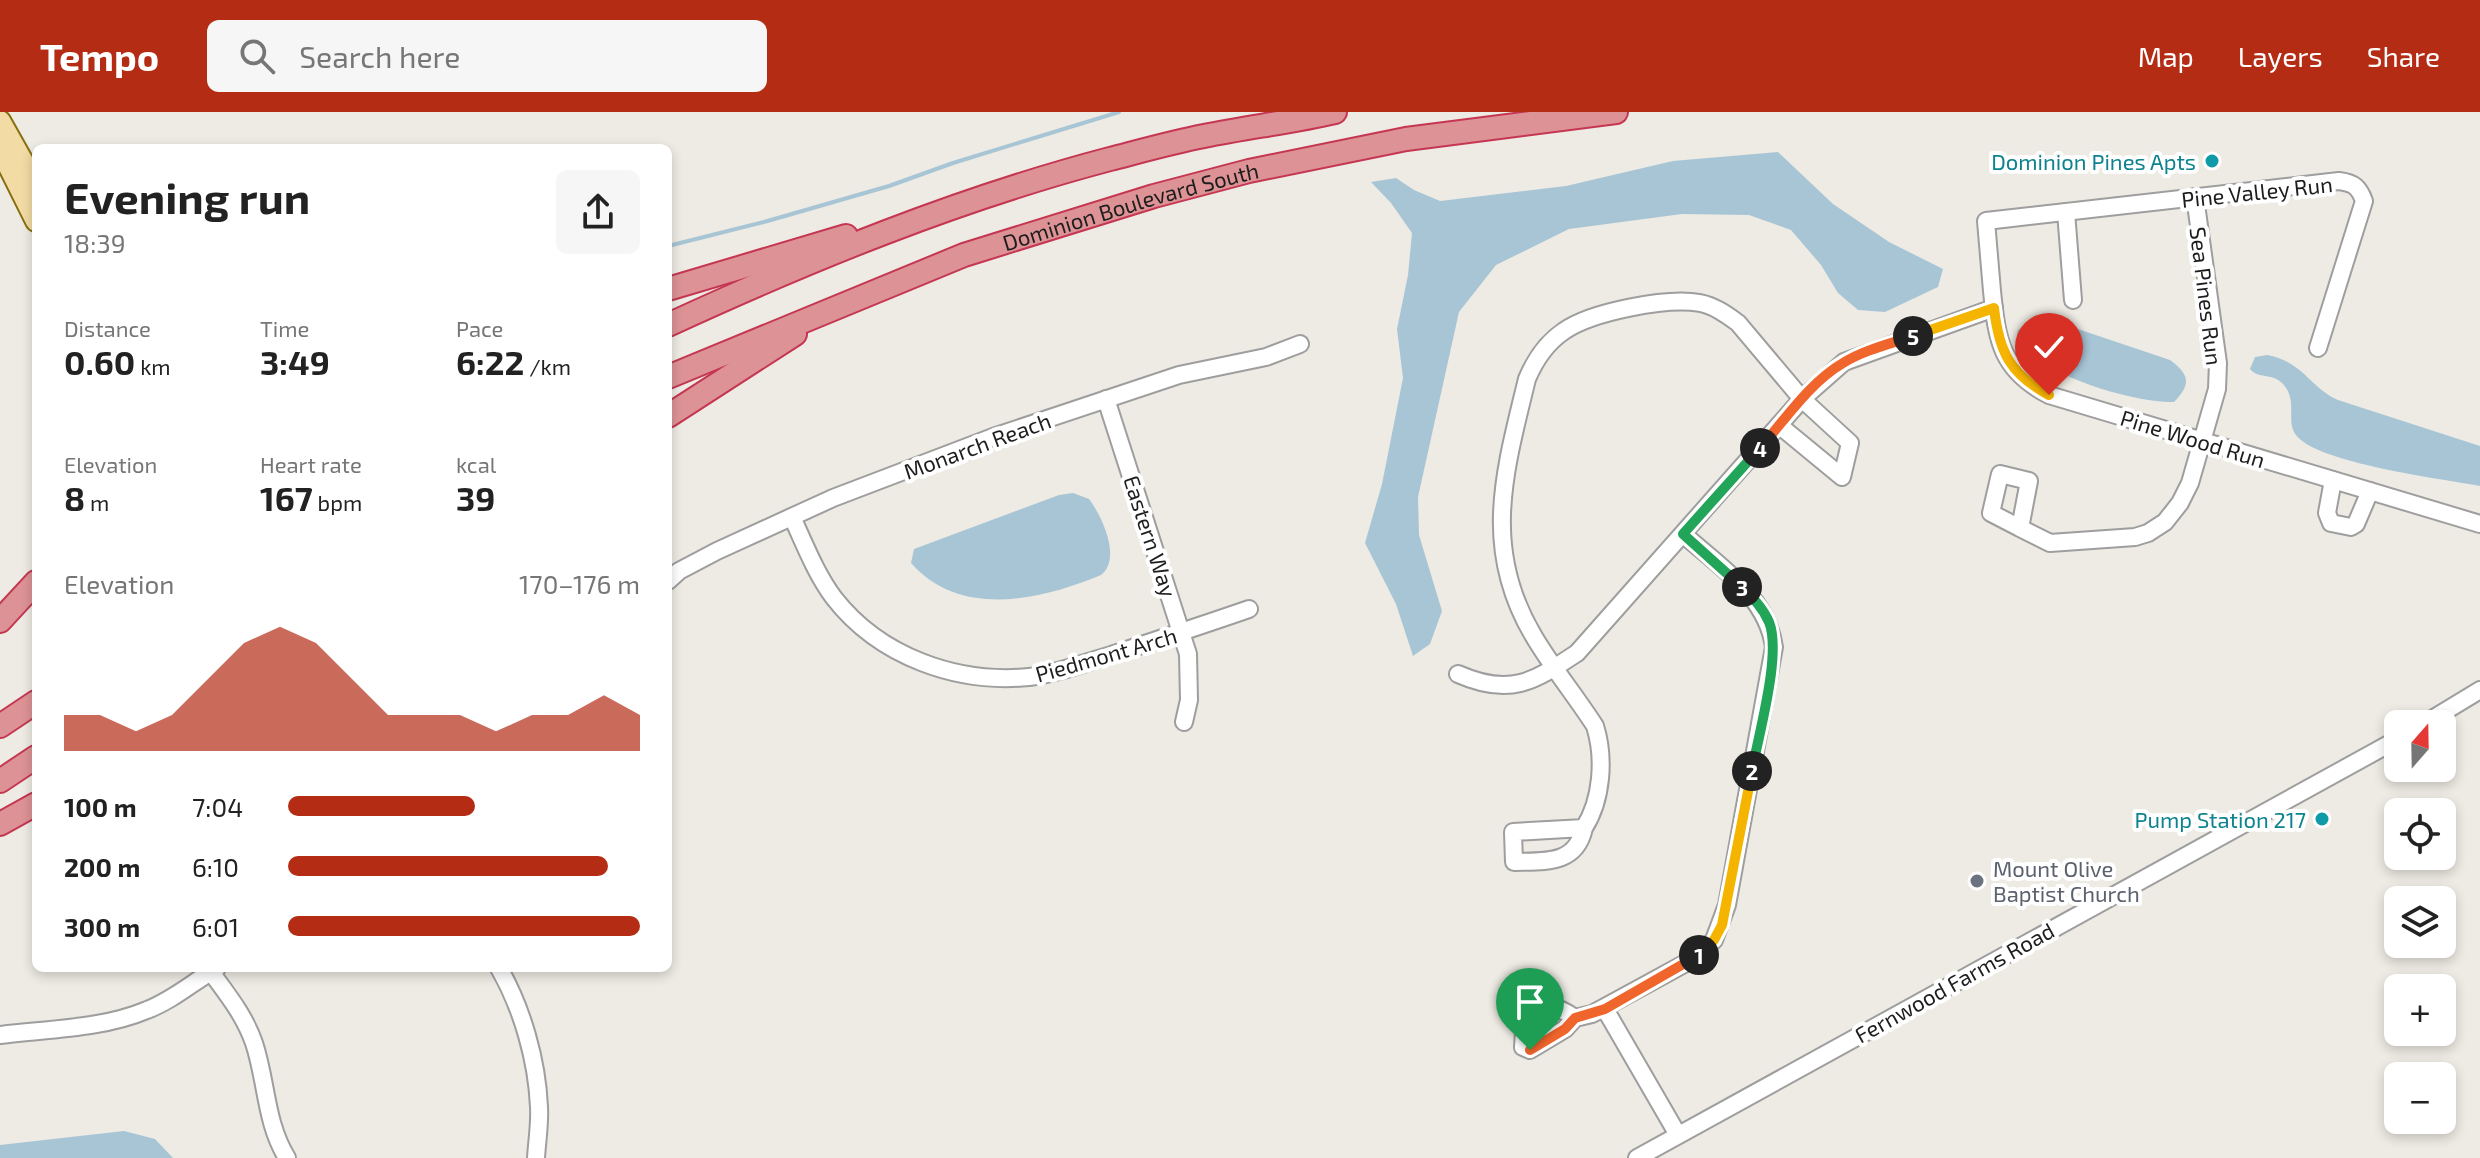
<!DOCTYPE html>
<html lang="en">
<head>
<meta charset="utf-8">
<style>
  body { margin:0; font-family:"Exo 2",sans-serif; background:#f6f6f6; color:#222; height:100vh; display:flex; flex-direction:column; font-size:30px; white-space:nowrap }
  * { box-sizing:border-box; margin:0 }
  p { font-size:26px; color:#767676 }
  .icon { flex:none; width:44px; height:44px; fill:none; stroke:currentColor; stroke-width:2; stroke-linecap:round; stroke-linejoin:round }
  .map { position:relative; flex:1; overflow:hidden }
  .drawer { position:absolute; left:32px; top:32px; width:640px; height:828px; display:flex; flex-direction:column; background:#fff; border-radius:12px; box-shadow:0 4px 12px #0003 }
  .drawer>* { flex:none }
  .needle { width:52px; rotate:20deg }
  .fabs { position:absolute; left:2384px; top:598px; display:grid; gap:16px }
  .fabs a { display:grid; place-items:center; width:72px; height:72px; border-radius:12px; background:#fff; box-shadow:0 4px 12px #0003; font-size:40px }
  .pin { position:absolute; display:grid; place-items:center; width:68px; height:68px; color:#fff; margin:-82px -34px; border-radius:50% 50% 50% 0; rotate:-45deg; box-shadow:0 0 8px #0007 }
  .pin .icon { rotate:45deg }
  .km { position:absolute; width:40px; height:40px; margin:-20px; border-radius:50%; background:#222; color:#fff; font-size:22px; line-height:40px; text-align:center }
  .round { display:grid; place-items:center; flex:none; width:84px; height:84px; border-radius:12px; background:#f6f6f6 }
  .overview { display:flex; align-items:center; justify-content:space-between; height:136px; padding:0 32px }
  h1 { font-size:44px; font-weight:700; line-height:60px }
  .metrics { display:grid; grid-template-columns:repeat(3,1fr); gap:12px; height:136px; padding:8px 32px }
  .metrics div { display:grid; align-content:center }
  .metrics b { font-size:34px; font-weight:700 }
  .metrics small { font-size:22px; font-weight:400 }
  .metrics p { font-size:22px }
  .chart { height:224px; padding:16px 32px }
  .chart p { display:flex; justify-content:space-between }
  .chart svg { width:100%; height:144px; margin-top:8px; fill:#b52c15; opacity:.7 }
  ul { padding:0 32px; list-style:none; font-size:26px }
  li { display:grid; grid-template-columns:128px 96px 1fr; align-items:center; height:60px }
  li i { height:20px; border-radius:10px; background:#b52c15 }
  header { display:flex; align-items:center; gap:48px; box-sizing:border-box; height:112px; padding:0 40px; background:#b52c15; color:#fff }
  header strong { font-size:38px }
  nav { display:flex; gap:44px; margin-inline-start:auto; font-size:28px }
  .search { width:560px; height:72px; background:#f6f6f6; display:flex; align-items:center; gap:20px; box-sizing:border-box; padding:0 28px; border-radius:12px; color:#767676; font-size:30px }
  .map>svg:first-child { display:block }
</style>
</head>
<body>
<header>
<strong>Tempo</strong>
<div class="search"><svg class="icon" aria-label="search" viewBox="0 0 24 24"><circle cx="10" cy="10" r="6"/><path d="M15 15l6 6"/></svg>Search here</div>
<nav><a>Map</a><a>Layers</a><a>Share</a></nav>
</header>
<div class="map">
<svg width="2480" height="1046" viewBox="0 0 2480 1046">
  <rect width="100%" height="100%" fill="#edebe3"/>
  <g fill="#a8c5d6">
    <polygon points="1778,40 1833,92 1889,130 1943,157 1938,175 1885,200 1858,198 1838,181 1821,153 1791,118 1749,103 1682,102 1569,117 1496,153 1459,200 1418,385 1419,423 1442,499 1430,532 1413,544 1396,492 1365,431 1382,372 1403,266 1397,217 1408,163 1412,121 1391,91 1371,70 1396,66 1414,78 1440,89 1566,74 1673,49"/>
    <path d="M2034,210L2066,213L2170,248C2189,262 2192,272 2174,290C2137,292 2032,262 2017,224L2018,218Z"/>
    <path d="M2267,243C2304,250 2308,274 2338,288L2480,334V374C2443,367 2316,351 2296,323C2285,309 2299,288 2282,271C2272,261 2258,267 2250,257L2255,245Z"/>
    <path d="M1073,381L1089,387C1102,404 1122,447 1101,463C1041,488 960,507 911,451L914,437L1059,383Z"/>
    <polygon points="124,1019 155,1027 173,1046 0,1046 0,1033"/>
  </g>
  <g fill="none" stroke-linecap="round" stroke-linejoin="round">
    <polyline stroke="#a8c5d6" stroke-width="4" points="668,134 764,110 889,74 953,51 1119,0"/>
    <g stroke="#9e9e9e" stroke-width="20">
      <g id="minor">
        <polyline points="2066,100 2073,188"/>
        <path d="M2318,236L2364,89C2359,75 2354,71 2339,69L1986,109C1988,132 1990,156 1992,179C1997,229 2001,258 2049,283L2480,412"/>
        <polyline points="1106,287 1188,542 1189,588 1184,610"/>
        <polyline points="2333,368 2327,401 2331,411 2351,415 2356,412 2370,379"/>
        <path d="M792,405C805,433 816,462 834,486C880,545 957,572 1029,565C1056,562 1084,551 1111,543C1157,528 1203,513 1249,497"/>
        <polyline points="2020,416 1991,401 2000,362 2029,369 2020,416 2050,431 2135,425 2148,421 2165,410 2180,391 2190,371 2217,277 2218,251 2195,85"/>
        <polyline points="668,469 679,459 717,439 833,386 993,325 1179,263 1266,245 1300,232"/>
        <path d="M1458,562C1510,585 1533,570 1577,541L1802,287L1844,250L1994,196"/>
        <polyline points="2424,612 2480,578"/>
        <path d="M1584,716C1576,753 1545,749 1514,750L1513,720L1584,716C1602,688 1605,646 1595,614C1575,583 1551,554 1533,523C1481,435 1505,358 1527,267C1535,248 1546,231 1564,219C1591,200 1667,185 1700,191C1715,194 1727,203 1738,211L1802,287L1850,331L1842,365L1780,314"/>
        <path d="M208,856C226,881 244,902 254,931C267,970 265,1010 287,1046"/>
        <path d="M499,856C522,896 537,948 539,995C540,1012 537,1029 536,1046"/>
        <polyline points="1605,897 1678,1023"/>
        <path d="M1575,906L1565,917L1530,938L1523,935L1525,905C1542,889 1557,893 1575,906L1592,902L1695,846L1714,828L1727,793L1774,535C1767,484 1719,454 1683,422"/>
        <path d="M0,923C48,917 102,917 147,898C173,888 193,870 217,856"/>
        <polyline points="1637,1046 2398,627"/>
      </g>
    </g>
    <g stroke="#86700f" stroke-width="24">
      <g id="major">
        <polyline points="0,9 36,73"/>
        <polyline points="0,37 36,109"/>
      </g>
    </g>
    <g stroke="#c53652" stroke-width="26">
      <g id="highway">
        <polyline points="668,177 846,124"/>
        <path d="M668,213C811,147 958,87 1110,47C1141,39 1173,30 1204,24C1248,15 1292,10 1335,0"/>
        <path id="s1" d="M668,265L964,143L1154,84L1249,59L1406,27L1616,0"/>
        <polyline points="668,304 795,222"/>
        <polyline points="0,509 36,470"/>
        <polyline points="0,614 36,590"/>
        <polyline points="0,669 36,645"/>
        <polyline points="0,712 36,692"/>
      </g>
    </g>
    <use href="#minor" stroke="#fff" stroke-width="16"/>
    <use href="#major" stroke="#f2dba4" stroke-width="20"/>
    <use href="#highway" stroke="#dd9395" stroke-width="22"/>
  </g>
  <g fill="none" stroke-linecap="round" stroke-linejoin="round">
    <g stroke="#fff" stroke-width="16">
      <polyline id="split-1" points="1530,938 1565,917 1575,906 1605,897 1699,843"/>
    </g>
    <g stroke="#fff" stroke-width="16">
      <polyline id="split-2" points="1699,843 1714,828 1722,813 1752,659"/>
    </g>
    <g stroke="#fff" stroke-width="16">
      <path id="split-3" d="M1742,475C1753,486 1763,496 1769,510C1782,542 1758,624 1752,659"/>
    </g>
    <g stroke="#fff" stroke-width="16">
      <polyline id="split-4" points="1742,475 1683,422 1760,336"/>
    </g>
    <g stroke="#fff" stroke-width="16">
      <path id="split-5" d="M1760,336C1785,308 1809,271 1843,251C1864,238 1890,232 1913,224"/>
    </g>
    <g stroke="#fff" stroke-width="16">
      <path id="split-6" d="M1913,224L1994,196C1999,240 2010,262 2049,283"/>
    </g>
    <use href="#split-1" stroke="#f0652b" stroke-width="10"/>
    <use href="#split-2" stroke="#f5b400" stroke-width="10"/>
    <use href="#split-3" stroke="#22a559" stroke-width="10"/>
    <use href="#split-4" stroke="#22a559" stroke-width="10"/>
    <use href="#split-5" stroke="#f0652b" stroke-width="10"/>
    <use href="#split-6" stroke="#f5b400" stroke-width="10"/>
  </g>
  <g fill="#0f9aa8" stroke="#fff" stroke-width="3">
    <circle cx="2212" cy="49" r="8"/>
    <circle cx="2322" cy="707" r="8"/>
  </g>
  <circle fill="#6b7280" stroke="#fff" stroke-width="3" cx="1977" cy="769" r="8"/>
  <g text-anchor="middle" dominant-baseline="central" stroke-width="8" stroke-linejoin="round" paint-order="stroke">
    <g font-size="22" fill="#0d838f" stroke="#fff" text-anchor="end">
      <text x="2196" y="49">Dominion Pines Apts</text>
      <text x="2306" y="707">Pump Station 217</text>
    </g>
    <g font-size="22" fill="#1d1d1d" stroke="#fff">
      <text transform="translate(2257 79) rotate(-6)">Pine Valley Run</text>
      <text stroke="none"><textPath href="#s1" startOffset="494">Dominion Boulevard South</textPath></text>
      <text transform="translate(2207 184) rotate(83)">Sea Pines Run</text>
      <text transform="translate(2193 326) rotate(17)">Pine Wood Run</text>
      <text transform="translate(977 333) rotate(-20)">Monarch Reach</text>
      <text transform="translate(1151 424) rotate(72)">Eastern Way</text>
      <text transform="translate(1106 542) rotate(-16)">Piedmont Arch</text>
      <text transform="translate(1954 870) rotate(-29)">Fernwood Farms Road</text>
    </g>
    <g font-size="22" fill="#5b616d" stroke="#fff" text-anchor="start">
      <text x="1993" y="756">Mount Olive<tspan x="1993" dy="25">Baptist Church</tspan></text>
    </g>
  </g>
</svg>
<div class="fabs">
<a><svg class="needle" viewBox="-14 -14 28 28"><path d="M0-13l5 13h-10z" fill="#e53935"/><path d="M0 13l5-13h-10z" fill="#767676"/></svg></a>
<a><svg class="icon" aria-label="locate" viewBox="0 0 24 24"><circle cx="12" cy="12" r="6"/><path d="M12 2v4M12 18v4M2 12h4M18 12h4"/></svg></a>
<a><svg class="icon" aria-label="layers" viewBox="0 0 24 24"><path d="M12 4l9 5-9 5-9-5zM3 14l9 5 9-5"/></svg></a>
<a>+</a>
<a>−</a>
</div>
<div class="pin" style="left:1530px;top:938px;background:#1e9e55"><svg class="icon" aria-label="arrive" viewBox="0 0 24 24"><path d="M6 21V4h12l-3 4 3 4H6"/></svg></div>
<div class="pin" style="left:2049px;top:283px;background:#d93025"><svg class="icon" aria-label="check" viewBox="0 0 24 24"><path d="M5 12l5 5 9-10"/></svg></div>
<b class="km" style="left:1699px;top:843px">1</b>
<b class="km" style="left:1752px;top:659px">2</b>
<b class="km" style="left:1742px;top:475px">3</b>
<b class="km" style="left:1760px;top:336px">4</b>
<b class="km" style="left:1913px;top:224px">5</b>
<section class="drawer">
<div class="overview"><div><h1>Evening run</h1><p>18:39</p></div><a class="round"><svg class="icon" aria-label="share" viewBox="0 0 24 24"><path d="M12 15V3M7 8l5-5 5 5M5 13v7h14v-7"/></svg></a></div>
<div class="metrics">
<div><p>Distance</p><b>0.60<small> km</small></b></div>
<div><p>Time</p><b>3:49</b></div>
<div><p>Pace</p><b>6:22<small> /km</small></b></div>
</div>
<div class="metrics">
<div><p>Elevation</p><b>8<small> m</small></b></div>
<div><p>Heart rate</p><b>167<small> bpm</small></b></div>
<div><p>kcal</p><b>39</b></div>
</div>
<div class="chart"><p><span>Elevation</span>170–176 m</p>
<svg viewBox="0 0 160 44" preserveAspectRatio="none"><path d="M0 44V33L10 33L20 38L30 33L40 22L50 11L60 6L70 11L80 22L90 33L100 33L110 33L120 38L130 33L140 33L150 27L160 33V44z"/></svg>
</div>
<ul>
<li><b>100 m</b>7:04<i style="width:53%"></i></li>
<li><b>200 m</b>6:10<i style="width:91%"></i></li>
<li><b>300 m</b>6:01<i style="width:100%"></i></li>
</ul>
</section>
</div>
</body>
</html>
